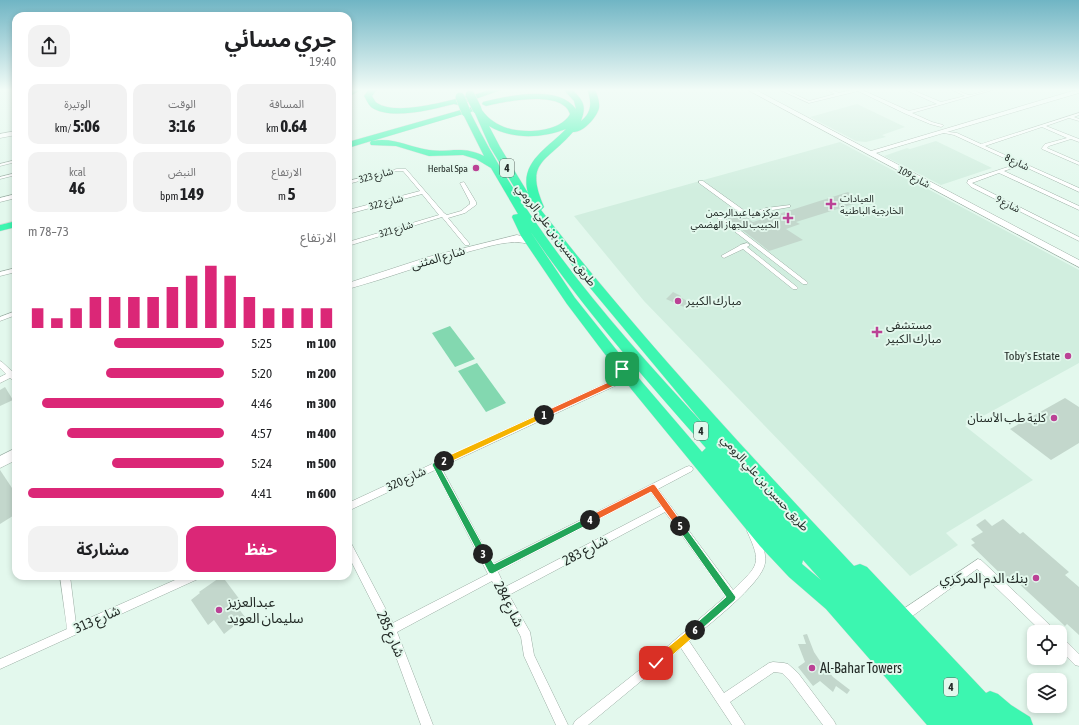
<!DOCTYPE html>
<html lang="ar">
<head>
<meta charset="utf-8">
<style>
  body { margin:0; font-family:"Asap Condensed","Noto Sans Arabic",sans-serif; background:#f2f2f2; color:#202124; direction:rtl; height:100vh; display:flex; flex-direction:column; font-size:15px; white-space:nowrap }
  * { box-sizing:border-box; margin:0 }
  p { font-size:13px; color:#757577 }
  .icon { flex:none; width:22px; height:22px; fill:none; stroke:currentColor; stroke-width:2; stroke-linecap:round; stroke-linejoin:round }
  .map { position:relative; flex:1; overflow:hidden; direction:ltr }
  .panel { position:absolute; left:12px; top:12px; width:340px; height:568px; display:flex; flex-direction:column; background:#fff; border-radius:12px; box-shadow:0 2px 6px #0003; direction:rtl }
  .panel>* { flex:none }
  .fabs { position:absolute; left:1027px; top:625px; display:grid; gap:8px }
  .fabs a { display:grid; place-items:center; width:40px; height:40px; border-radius:8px; background:#fff; box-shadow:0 2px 6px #0003; font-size:20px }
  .pin { position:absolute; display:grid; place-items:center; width:34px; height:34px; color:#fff; margin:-17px; border-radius:8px; box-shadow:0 2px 6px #0006 }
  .km { position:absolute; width:20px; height:20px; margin:-10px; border-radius:50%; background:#222; color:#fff; font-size:11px; line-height:20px; text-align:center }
  .round { display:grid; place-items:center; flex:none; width:42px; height:42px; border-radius:12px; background:#f2f2f2 }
  .head { display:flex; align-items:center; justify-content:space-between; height:68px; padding:0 16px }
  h1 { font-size:22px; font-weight:700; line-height:30px }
  .figures { display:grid; grid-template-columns:repeat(3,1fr); gap:6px; height:68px; padding:4px 16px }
  .figures div { display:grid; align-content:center; border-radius:10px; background:#f2f2f2; text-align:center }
  .figures b { font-size:17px; font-weight:700 }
  .figures small { font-size:11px; font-weight:400 }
  .figures p { font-size:11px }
  .chart { height:112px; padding:8px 16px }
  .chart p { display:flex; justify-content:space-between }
  .chart svg { width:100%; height:72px; margin-top:4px; stroke:#db2777; stroke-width:6 }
  .primary-button { display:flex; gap:8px; margin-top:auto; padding:8px 16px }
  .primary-button a { flex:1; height:46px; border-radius:12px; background:#db2777; color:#fff; font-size:16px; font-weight:700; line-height:46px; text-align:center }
  .primary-button a+a { background:#f2f2f2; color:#202124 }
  ul { padding:0 16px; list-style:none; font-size:13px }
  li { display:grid; grid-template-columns:64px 48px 1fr; align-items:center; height:30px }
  li i { height:10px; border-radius:5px; background:#db2777 }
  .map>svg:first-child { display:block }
</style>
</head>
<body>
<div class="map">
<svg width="1079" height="725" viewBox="0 0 1079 725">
  <rect width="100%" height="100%" fill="#e3f8ed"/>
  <g fill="#d1eedf">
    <polygon points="857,104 905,127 882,135 886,137 866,142 856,141 810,117"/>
    <polygon points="936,141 992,168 941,185 884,156 907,148 910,149"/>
    <polygon points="840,142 1079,270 1079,363 965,426 1033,480 946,533 958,545 910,576 644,301 574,216"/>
  </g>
  <g fill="#83d8b0">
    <polygon points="450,326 475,359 455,367 432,333"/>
    <polygon points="477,363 506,403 486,412 458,371"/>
  </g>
  <g fill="#c3d7cc">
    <polygon points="848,192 861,200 857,201 860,202 796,222 800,224 786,229 803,240 769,251 727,218 739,214 753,222"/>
    <polygon points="673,292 681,296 680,297 691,303 686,308 666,299"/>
    <polygon points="5,387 13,400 0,406 0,390"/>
    <polygon points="1065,398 1079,407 1079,443 1051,460 1010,429"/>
    <polygon points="0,470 16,494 16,514 0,524"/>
    <polygon points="985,519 992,526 1003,519 1020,534 1023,532 1069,572 1065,575 1079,587 1079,635 1067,624 1065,626 1015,580 1010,583 971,545 975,543 971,539 983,532 976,525"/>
    <polygon points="222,576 240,600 235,604 245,617 224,634 214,620 208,625 191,600 200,593 199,592"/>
    <polygon points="807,634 814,652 820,661 833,677 850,690 847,694 836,686 833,692 820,681 813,686 798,667 805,662 798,644 806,644 803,635"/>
  </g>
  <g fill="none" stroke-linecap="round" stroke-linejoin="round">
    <g stroke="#9baea4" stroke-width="1">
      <g id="street">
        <path d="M778,89H784L809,101L835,94L825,89H830L839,93L854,89H860L909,111L937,104L904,89H910L941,102L965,96L950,89C958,89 963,94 969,95C976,95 986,89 996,89L912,113L932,122L943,125V126L941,127L930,124L906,114L858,91L809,103Z"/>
        <polygon points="1079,113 1079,115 1074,117 1079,119 1079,121 1069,118 1046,126 1079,139 1079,142 1071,139 1049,146 1047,148 1079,162 1079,165 1042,149 1042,148 1045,144 1067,138 1042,127 985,146 1079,188 1079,192 1077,191 1021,165 1004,171 1079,206 1079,210 999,173 972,183 1079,237 1079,241 971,187 967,183 968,180 1017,164 954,135 939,132 941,131 957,133 981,144"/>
        <polygon points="16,160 16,162 0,166 0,164"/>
        <polygon points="397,169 406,169 444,213 447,215 461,211 470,204 470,202 460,183 464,182 476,202 476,205 465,213 448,218 469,243 469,245 465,245 442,217 348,246 348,242 439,215 422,194 348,214 348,210 420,191 403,171 397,171 348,184 348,181"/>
        <polygon points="16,173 16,175 0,179 0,177"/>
        <polygon points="699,181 703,181 749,214 766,208 790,205 790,207 767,211 748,218 739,212 723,217 807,282 808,283 807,284 803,284 717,218 717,216 736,210 699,183"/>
        <polygon points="16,194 16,198 0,202 0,198"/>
        <polygon points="747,243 750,245 747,247 797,287 798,288 797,289 793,289 743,249 726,257 724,258 721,256 739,246 740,245"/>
        <polygon points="16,268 16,272 0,276 0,272"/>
        <polygon points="16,311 16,315 0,321 0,317"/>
        <polygon points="0,361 2,362 16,375 16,382 10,378 0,383 0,377 6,374 0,368"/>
        <path d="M622,365L626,368V375L619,384L441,467L493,564L686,467L689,466L692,467L693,469L692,471L658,489L733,590C759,565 762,564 747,531L748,528L751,527L754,528C759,539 767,551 765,563C762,584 707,626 689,641L724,693L769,663L773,662L784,663L788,664L798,673L834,721L836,725H823L790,681L782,673L774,672L730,702L745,725H732L681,648L588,725H573L575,721L647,664L726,596L665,512L509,595L530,632L534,655L568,725H556L524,656L521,637L492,581L397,632L433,725H421L387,632L348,555V542L351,543L393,623L488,574L435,470L348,511V503L613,380L618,374L620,366ZM651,492L661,506L505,587L498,572Z"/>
        <polygon points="978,559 981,560 1053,628 1054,632 1042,632 977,569 907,620 903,621 899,620 898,616 899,612"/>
        <polygon points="60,576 70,576 76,624 184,576 200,576 198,579 0,669 0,659 67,629"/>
        <polygon points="1060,638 1064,639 1079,654 1079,666 1075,665 1060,650"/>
      </g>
    </g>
    <g stroke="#9baea4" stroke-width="1">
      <g id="secondary">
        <polygon points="746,89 754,89 871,151 1079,89 1079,93 876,153 1079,260 1079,267"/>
        <polygon points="16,131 16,135 0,138 0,134"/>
        <path d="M517,235L533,239L534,241L530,244C509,239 491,246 471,251C429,262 389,278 348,289V283L428,257Z"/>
        <polygon points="16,448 16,460 0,468 0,456"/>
      </g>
    </g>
    <g stroke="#d7d9d8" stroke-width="1">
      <g id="highway">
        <polygon points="353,89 363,89 348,97 348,92"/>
        <path d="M369,89H377L372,96C374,99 375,102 377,103C397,116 446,101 467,96H470L492,89H504L458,105L454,104C434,109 390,121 371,107C368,104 366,99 364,96Z"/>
        <path d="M563,89H572C583,101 587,105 581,121C592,112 592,102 587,89H595C597,95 600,101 599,108C597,117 583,133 573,132C546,163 524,161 544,207L541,210C638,335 746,451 854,566L860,564L867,567L986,693L990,691L998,694L1011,705L1030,717L1033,725H927L826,609L789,577L760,546L632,390L567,304L521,236L512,217L513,215L518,214L491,168L476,159L463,155L429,156L396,146L371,145L370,143L371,141L348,148V142L475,106L480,107C485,116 494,123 504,127C522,134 560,133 570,114C562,89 504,102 486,106L482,104L483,102C508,96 558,84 576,109L574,101ZM474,111L490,147L519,195L581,277L706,427C615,328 531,234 470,112ZM463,114L484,156C462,145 449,153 429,150C408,147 394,137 372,141ZM489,126C512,140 543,138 566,129C548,148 519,162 528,193L500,147ZM530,231C583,308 644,378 706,448L702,452L642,382L575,298ZM803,560L821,580L802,564Z"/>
        <polygon points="16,221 16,227 0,231 0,225"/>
      </g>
    </g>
    <use href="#street" fill="#fff" fill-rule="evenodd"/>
    <use href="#secondary" fill="#fff" fill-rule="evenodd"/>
    <use href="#highway" fill="#3cf6b0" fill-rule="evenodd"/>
    <g stroke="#d7d9d8" stroke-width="10" stroke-linecap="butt">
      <g id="highway-bridge">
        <polyline points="470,95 477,109"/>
        <polyline points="460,97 466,112"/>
      </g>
    </g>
    <use href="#highway-bridge" stroke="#3cf6b0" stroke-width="9"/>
  </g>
  <linearGradient id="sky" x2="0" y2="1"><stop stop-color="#70b5c4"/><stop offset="0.47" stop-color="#f2fcf7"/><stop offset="1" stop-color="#f2fcf7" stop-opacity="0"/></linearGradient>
  <rect width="1079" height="191" fill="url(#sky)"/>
  <polygon fill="#f0652b" stroke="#fff" points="620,367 624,367 625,375 618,384 546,417 541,417 541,413 613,380 618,374"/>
  <polygon fill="#f5b400" stroke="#fff" points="544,412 546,413 546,417 446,464 444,465 440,461 441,459"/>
  <polygon fill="#22a559" stroke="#fff" points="444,458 447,461 440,467 486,551 488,554 486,557 480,557 432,465 433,463"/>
  <polygon fill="#22a559" stroke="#fff" points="590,516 594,520 593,522 492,574 489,573 479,554 480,551 483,550 486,551 494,564"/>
  <polygon fill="#f0652b" stroke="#fff" points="653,484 655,485 683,524 685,526 683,529 678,529 651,492 593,522 587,522 587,517"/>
  <polygon fill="#22a559" stroke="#fff" points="680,523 683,524 736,597 735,600 695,635 692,633 690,630 692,627 726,597 678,529 676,526"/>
  <polygon fill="#f5b400" stroke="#fff" points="695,625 698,627 700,630 698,633 659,667 656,668 652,667 651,663 652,660"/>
  <g fill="#bb4295" stroke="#e3f8ed" stroke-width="1.5">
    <circle cx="476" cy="168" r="4"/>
    <path d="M829 198h4v4h4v4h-4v4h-4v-4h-4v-4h4z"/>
    <path d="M786 212h4v4h4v4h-4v4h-4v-4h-4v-4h4z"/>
    <circle cx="678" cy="301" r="4"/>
    <path d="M875 326h4v4h4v4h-4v4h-4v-4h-4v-4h4z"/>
    <circle cx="1068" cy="356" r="4"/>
    <circle cx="1054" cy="418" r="4"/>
    <circle cx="1036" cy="578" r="4"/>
    <circle cx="219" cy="610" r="4"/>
    <circle cx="812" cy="668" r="4"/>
  </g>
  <g text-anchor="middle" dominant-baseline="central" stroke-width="4" stroke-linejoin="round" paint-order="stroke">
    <g font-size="10" fill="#232b27" stroke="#e3f8ed">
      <text transform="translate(1017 162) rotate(25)">شارع 8</text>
      <text transform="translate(376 175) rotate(-15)">شارع 323</text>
      <text transform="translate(914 177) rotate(28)">شارع 109</text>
      <text transform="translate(386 202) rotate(-15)">شارع 322</text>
      <text transform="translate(1008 204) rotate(27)">شارع 9</text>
      <text transform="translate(396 229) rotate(-17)">شارع 321</text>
    </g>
    <g font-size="10" fill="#232b27" stroke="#e3f8ed" text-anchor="end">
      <text x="468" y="168">Herbal Spa</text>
      <text x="840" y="198" text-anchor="start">العيادات<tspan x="840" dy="12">الخارجية الباطنية</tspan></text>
      <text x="779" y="212">مركز هيا عبدالرحمن<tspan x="779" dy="12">الحبيب للجهاز الهضمي</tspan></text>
    </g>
    <g fill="#e3f8ed" stroke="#5d6862" stroke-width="1">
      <rect x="500" y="159" width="14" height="18" rx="3"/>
      <rect x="694" y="422" width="14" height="18" rx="3"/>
      <rect x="944" y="678" width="14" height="18" rx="3"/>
    </g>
    <g font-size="11" font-weight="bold" fill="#232b27">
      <text x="507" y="168">4</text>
      <text x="701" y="431">4</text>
      <text x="951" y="687">4</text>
    </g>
    <g font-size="12" fill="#232b27" stroke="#e3f8ed">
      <text transform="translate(556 235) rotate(53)">طريق حسين بن علي الرومي</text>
      <text transform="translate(438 258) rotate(-16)">شارع المثنى</text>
      <text transform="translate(406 479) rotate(-25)">شارع 320</text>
      <text transform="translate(765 483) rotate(48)">طريق حسين بن علي الرومي</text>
    </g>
    <g font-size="12" fill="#232b27" stroke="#e3f8ed" text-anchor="start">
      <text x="686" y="301">مبارك الكبير</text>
      <text x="886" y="325">مستشفى<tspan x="886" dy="14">مبارك الكبير</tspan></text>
      <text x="1060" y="356" text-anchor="end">Toby's Estate</text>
      <text x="1046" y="418" text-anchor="end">كلية طب الأسنان</text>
    </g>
    <g font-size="14" fill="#232b27" stroke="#e3f8ed">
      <text transform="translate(585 550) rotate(-28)">شارع 283</text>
      <text transform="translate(509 604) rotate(63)">شارع 284</text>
      <text transform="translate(97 619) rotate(-24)">شارع 313</text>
      <text transform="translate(391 634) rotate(66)">شارع 285</text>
    </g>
    <g font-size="14" fill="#232b27" stroke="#e3f8ed" text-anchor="start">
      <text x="1028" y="578" text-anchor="end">بنك الدم المركزي</text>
      <text x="227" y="602">عبدالعزيز<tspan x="227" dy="16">سليمان العويد</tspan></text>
      <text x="820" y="668">Al-Bahar Towers</text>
    </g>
  </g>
</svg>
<div class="fabs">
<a><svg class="icon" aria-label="locate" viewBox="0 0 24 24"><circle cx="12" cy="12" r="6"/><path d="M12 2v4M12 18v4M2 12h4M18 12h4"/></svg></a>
<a><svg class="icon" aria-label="layers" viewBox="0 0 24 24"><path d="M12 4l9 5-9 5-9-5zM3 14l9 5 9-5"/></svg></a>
</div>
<div class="pin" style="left:622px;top:369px;background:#1e9e55"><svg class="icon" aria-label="arrive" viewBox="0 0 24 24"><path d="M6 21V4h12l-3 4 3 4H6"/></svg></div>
<div class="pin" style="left:656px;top:663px;background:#d93025"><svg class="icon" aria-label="check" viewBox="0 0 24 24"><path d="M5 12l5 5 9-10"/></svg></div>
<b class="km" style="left:544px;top:415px">1</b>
<b class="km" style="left:444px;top:461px">2</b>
<b class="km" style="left:483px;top:554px">3</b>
<b class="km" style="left:590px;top:520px">4</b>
<b class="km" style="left:680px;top:526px">5</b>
<b class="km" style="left:695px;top:630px">6</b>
<section class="panel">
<div class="head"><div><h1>جري مسائي</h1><p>19:40</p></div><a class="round"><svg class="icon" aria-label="share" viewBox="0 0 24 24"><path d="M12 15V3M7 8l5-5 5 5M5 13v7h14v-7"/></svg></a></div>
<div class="figures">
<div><p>المسافة</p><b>0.64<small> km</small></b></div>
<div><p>الوقت</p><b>3:16</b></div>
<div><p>الوتيرة</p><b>5:06<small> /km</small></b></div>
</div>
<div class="figures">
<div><p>الارتفاع</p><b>5<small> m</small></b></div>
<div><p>النبض</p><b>149<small> bpm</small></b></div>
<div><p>kcal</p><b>46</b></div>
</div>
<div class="chart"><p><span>الارتفاع</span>73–78 m</p>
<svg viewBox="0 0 160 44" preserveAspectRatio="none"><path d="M5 44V32M15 44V38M25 44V32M35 44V25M45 44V25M55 44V25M65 44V25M75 44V19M85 44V12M95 44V6M105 44V12M115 44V25M125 44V32M135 44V32M145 44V32M155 44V32"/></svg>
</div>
<ul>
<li><b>100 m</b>5:25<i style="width:56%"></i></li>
<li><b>200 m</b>5:20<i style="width:60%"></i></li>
<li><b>300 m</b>4:46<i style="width:93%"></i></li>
<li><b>400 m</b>4:57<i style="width:80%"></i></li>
<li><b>500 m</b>5:24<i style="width:57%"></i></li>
<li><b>600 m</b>4:41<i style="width:100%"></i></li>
</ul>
<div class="primary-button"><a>حفظ</a><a>مشاركة</a></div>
</section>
</div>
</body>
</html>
